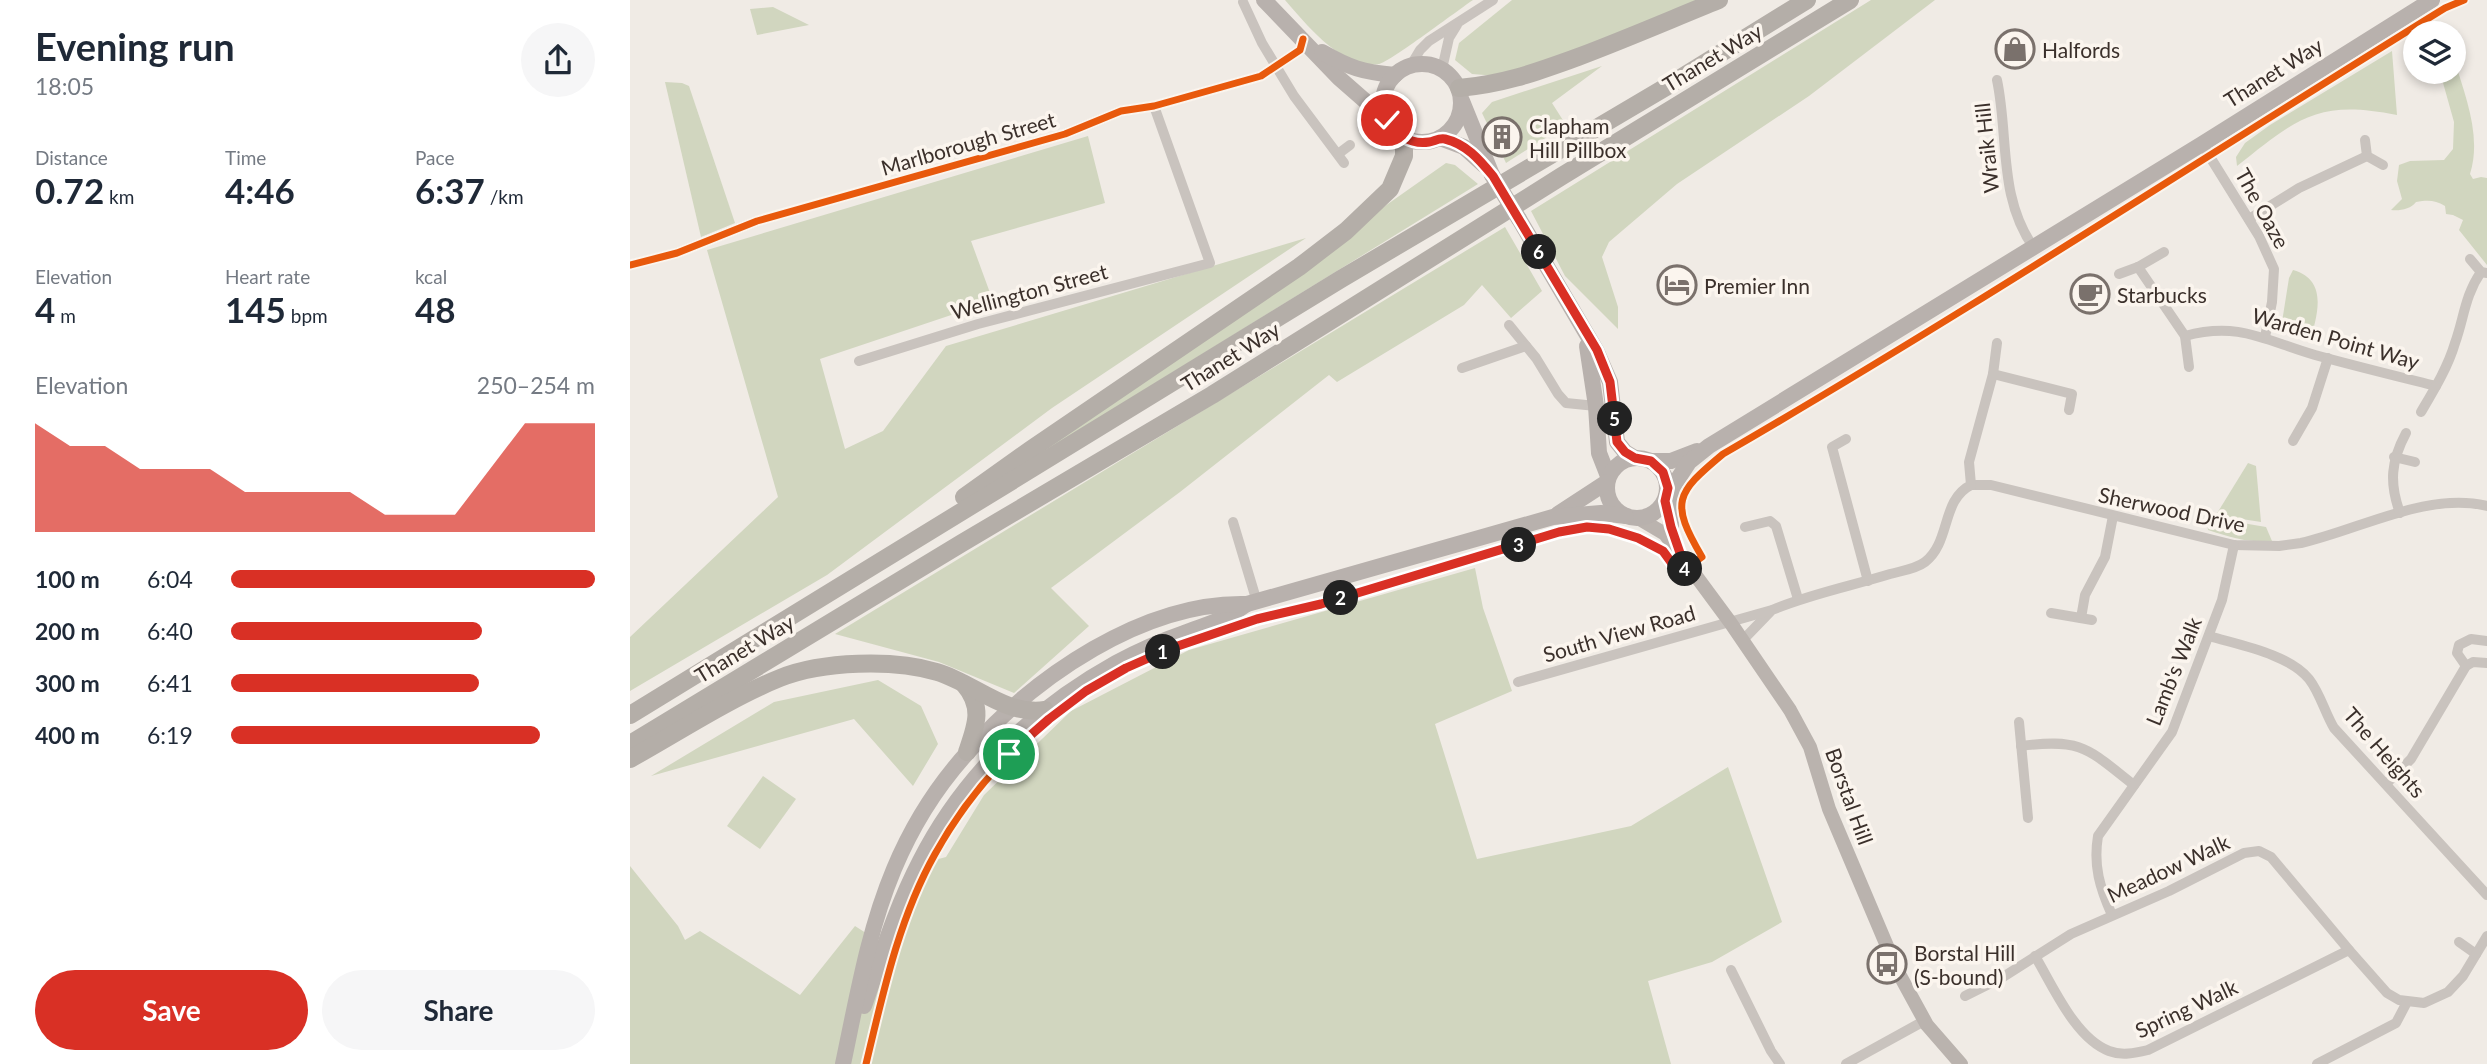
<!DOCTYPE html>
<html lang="en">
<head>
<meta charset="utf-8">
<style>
  body { margin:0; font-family:Lato,sans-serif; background:#f6f6f7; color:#1f2937; height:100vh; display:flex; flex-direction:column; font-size:26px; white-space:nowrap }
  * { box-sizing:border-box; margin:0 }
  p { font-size:23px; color:#747a83 }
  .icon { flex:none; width:38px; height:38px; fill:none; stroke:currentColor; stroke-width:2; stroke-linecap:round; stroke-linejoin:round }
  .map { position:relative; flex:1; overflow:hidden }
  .panel { display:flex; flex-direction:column; background:#fff; width:630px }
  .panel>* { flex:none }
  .buttons { position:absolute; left:1773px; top:21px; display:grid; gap:14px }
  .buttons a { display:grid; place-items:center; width:63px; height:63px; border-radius:50%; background:#fff; box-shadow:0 4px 10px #0003; font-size:35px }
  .pin { position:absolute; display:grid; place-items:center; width:60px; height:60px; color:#fff; margin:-30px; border:4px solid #fff; border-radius:50%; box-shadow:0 2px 7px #0007 }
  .km { position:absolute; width:35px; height:35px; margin:-18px; border-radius:50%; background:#222; color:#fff; font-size:19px; line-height:35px; text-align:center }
  .round { display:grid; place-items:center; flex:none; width:74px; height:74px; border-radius:37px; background:#f6f6f7 }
  .headline { display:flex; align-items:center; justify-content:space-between; height:119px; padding:0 35px }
  h1 { font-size:38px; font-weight:700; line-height:52px }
  .stats { display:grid; grid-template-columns:repeat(3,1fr); gap:10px; height:119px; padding:7px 35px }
  .stats div { display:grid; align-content:center }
  .stats b { font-size:35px; font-weight:700 }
  .stats small { font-size:19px; font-weight:400 }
  .stats p { font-size:19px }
  .chart { height:196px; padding:14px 35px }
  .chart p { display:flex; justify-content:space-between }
  .chart svg { width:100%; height:126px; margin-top:7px; fill:#d93025; opacity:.7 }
  .primary-button { display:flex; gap:14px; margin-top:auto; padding:14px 35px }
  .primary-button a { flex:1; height:80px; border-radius:42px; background:#d93025; color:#fff; font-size:28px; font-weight:700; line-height:80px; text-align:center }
  .primary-button a+a { background:#f6f6f7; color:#1f2937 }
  ul { padding:0 35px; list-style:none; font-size:23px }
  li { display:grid; grid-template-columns:112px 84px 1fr; align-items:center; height:52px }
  li i { height:18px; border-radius:9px; background:#d93025 }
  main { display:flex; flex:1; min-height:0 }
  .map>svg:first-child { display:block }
</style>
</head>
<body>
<main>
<section class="panel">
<div class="headline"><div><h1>Evening run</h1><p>18:05</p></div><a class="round"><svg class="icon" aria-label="share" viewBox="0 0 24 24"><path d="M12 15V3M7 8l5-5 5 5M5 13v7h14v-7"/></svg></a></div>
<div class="stats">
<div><p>Distance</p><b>0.72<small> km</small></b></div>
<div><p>Time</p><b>4:46</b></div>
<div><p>Pace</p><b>6:37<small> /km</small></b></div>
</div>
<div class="stats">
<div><p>Elevation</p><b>4<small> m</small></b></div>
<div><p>Heart rate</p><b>145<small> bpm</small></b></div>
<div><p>kcal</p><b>48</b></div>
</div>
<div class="chart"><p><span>Elevation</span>250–254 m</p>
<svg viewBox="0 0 160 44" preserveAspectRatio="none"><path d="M0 44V6L10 14L20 14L30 22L40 22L50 22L60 30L70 30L80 30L90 30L100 38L110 38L120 38L130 22L140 6L150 6L160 6V44z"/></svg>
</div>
<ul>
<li><b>100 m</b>6:04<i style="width:100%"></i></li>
<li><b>200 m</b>6:40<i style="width:69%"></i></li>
<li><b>300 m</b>6:41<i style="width:68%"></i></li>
<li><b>400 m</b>6:19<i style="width:85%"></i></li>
</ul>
<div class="primary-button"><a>Save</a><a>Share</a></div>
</section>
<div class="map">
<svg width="1857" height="1064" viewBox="0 0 1857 1064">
  <rect width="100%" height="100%" fill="#f0ebe5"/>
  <g fill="#d1d6bf">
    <path d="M655,0H843C828,10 760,62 749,64C712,70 676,24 655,0Z"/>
    <polygon points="882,0 1075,0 909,63 867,76 842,74 825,60 829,43"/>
    <polygon points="1241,0 1305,0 1179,96 1047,184 979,242 972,257 988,307 988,329 935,276 901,211"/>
    <polygon points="143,7 179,25 127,35 120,9"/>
    <path d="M1762,51L1767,115C1688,99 1667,118 1607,166L1606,157L1615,143L1640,125Z"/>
    <path d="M1824,59C1835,95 1852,136 1840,174L1843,179L1851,177L1857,178V265L1829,230L1833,220L1823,215L1816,214L1815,206C1805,200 1798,200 1786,202C1781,209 1770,211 1761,210L1772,199L1767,181L1769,165L1780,161L1814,160L1823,149L1824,122L1810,72H1824Z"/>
    <polygon points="972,66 922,103 936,125 876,163 852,113 862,102"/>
    <polygon points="35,82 52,83 59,86 105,223 71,237"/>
    <polygon points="458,136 475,203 341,241 363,301 190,359 215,449 253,431 316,346 676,238 422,408 197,575 0,691 0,637 148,497 77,250"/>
    <polygon points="816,163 825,165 848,184 488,406 393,469 389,464"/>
    <polygon points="875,227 912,291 881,318 852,285 834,305 707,382 699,375 550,492 421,588 459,626 384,693 309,662 205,634"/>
    <path d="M1663,270C1699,280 1687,316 1680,341L1654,329L1652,322L1659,278Z"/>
    <polygon points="1618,463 1626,466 1631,522 1586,515"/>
    <path d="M1583,518L1636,527L1642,541C1619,543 1599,537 1578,530L1577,522Z"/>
    <polygon points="845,568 853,608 882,691 805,724 847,859 1001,826 1098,767 1152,922 1082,962 1018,981 1041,1064 0,1064 0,866 48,926 55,940 70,931 170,995 225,926 267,953 284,896 301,861 316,857 354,795 441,711 559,650"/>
    <polygon points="248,680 291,706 308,744 283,786 224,719 21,776 144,702"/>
    <polygon points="133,776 166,799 130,849 97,826"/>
  </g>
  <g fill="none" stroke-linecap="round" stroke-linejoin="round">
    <g stroke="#c9c3be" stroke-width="10">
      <polyline points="613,2 632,43 664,96 714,163"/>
      <polyline points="781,65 790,50 799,41 863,0"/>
      <polyline points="812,69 819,38 827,25"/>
      <path d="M1367,80C1379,137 1368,198 1404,248"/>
      <polyline points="1735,140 1737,156 1753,165"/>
      <polyline points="1572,144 1629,236 1644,269 1642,302 1635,337"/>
      <polyline points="708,154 720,145"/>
      <polyline points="1619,219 1669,188 1737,156"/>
      <polyline points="1840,259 1851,272 1857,273"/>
      <polyline points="0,265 47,253 127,221 435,134 491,111 524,106 631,76 670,50 673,39"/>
      <polyline points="1508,267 1555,336 1559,367"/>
      <polyline points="1489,274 1508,267 1534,252"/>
      <polyline points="879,325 906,358 928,394 936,403 966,406"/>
      <path d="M1555,336C1609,321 1636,341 1685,355C1725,366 1766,376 1806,386"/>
      <polyline points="229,361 348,324 580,263 524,106"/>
      <polyline points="832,368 896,346"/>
      <polyline points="1363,374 1442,394 1439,410"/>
      <path d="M1791,412C1804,390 1818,367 1825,343C1834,318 1835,295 1851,272"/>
      <polyline points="1216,439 1202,447 1238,581"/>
      <polyline points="1663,441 1682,408 1698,358"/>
      <polyline points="1764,457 1785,462"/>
      <path d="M1341,485H1361L1604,545L1649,546L1671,543C1729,530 1798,491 1857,506"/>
      <path d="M1770,513C1759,483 1761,461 1776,433"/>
      <polyline points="603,522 627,602"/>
      <polyline points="1115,527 1140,521 1146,526 1168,599"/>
      <polyline points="1421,613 1462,620"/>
      <polyline points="1451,618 1455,595 1475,557 1483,516"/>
      <path d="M1579,636C1609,645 1659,654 1679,679C1690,693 1695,713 1704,728L1857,895"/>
      <polyline points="1112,641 1140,612"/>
      <polyline points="1836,666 1827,653 1829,645 1841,639 1857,641"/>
      <path d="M888,682L1142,610C1180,594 1221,586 1260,574C1271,571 1286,569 1295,562C1321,542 1311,500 1341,485L1339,462L1363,374L1367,343"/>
      <polyline points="1389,722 1398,818"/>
      <path d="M1391,746C1452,738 1458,749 1504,785"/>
      <polyline points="1756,784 1781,759 1836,666 1843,662 1857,663"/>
      <path d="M1482,915C1470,888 1463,866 1468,836L1542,732L1592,600L1604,545"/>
      <polyline points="1829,942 1846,954"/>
      <path d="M1405,956C1423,986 1445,1038 1479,1051C1492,1056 1505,1053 1518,1050L1719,950"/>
      <polyline points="1101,970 1141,1051 1150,1064"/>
      <polyline points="1335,996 1373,977 1441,934 1539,891 1614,853 1629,851 1641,857 1719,950 1757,993 1769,1000 1794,1003 1818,992 1833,976 1857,936"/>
      <polyline points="1216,1064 1294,1021"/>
      <polyline points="1687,1064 1766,1023 1777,1002"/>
    </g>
    <polyline stroke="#bab3ae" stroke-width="14" points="1008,518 1035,534 1100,622 1160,710 1180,747 1199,809 1268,972 1297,1025 1331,1064"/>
    <g stroke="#b8b1ad" stroke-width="16">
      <polyline points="634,0 709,78 757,120"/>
      <path d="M692,52C720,68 732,72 765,75"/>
      <circle cx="792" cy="103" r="39"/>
      <polyline points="832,101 862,175"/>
      <polyline points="810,138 834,147 854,165"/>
      <polyline points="889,219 966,350 980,382 987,442 995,452 1005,458"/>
      <polyline points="957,346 966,406 969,453 978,476"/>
      <circle cx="1007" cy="488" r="30"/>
      <polyline points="1021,461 1041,461 1067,451"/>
      <polyline points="1036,497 1059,462 1079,446 1572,144 1802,0"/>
      <polyline points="928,514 977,482"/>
      <polyline points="1041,527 1040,506 1042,494"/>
      <path d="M234,1006C251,957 266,907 290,861C333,776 403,709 486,663C508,651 531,641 554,633C578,624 596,620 617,604"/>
      <path d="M213,1064C227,998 238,931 264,869C282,826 307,786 338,752C404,677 514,601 617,604L923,517L971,513L996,516"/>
    </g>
    <g stroke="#b4aea8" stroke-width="18">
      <path d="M829,88C875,84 906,72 948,57C996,39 1042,19 1089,0"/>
      <polyline points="334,497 400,450 669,267 716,231 760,189 774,156 774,138"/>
      <path d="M334,684C354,707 346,726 337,752"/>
      <polyline points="0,715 711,279 1036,87 1177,0"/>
      <polyline points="0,744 332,543 582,395 932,176 1220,0"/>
      <path d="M0,759C47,733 100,698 150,678C192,661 264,659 307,672C344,683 375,716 415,710"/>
    </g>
    <polyline stroke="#b8b1ad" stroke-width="16" points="862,175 889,219"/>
    <g stroke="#fbf5ee" stroke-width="11">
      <g id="cycleway">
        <polyline points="0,265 47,253 127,221 435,134 491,111 524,106 631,76 670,50 673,39"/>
        <path d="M236,1064C253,993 269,918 305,854C357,760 441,689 539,649C588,629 640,618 691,604C723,595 755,584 787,574C834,561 882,548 929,532L957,527L979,529L1008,538L1033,551L1050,573L1072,557C1040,502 1045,494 1093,454C1338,312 1574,157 1815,8L1834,0"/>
      </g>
    </g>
    <use href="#cycleway" stroke="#e8590c" stroke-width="7"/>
  </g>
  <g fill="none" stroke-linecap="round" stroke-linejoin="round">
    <g stroke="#fff" stroke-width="14">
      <path id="route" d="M379,754L419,719L456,691L496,668L539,649L627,619L691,604L929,532L957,527L979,529L1008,538L1033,551L1049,573L1059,566L1050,553L1041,527L1035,501L1038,488L1033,472L1021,461L1005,458L995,452L987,442L980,382L967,350L863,176C849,159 836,144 815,139C808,138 805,141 799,142C780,145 766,134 757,120"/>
    </g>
    <use href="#route" stroke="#d93025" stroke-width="9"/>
  </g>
  <defs>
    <g id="shop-ring" transform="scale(2.0125)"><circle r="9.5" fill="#fbf5ee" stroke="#7a716c" stroke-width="1.5"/><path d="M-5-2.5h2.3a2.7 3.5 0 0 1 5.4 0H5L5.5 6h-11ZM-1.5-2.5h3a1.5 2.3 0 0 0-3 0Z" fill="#7a716c"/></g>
    <g id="building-ring" transform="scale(2.0125)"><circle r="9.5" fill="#fbf5ee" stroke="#7a716c" stroke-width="1.5"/><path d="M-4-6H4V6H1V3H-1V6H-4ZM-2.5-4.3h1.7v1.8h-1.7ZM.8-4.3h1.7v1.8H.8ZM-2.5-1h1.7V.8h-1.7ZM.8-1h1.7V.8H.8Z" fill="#7a716c"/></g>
    <g id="hotel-ring" transform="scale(2.0125)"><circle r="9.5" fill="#fbf5ee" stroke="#7a716c" stroke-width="1.5"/><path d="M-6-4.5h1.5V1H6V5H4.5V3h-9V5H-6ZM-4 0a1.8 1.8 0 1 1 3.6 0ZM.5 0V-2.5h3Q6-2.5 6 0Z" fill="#7a716c"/></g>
    <g id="cafe-ring" transform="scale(2.0125)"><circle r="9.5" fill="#fbf5ee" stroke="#7a716c" stroke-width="1.5"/><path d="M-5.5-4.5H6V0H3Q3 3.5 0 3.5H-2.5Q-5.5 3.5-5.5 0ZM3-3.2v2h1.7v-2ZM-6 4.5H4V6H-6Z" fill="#7a716c"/></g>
    <g id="bus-ring" transform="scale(2.0125)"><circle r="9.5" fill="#fbf5ee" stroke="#7a716c" stroke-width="1.5"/><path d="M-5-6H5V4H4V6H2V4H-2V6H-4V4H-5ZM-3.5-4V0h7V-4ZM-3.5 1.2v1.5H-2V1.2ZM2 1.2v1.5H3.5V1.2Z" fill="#7a716c"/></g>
  </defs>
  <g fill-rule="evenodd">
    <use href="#shop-ring" x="1385" y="49"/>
    <use href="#building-ring" x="872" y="137"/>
    <use href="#hotel-ring" x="1047" y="285"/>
    <use href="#cafe-ring" x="1460" y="294"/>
    <use href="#bus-ring" x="1257" y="964"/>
  </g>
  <g text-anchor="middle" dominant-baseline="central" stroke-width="7" stroke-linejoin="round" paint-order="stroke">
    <g font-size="21" fill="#3b302b" stroke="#fbf5ee" text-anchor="start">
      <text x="1412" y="49">Halfords</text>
      <text x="899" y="125">Clapham<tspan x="899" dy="24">Hill Pillbox</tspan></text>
      <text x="1074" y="285">Premier Inn</text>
      <text x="1487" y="294">Starbucks</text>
      <text x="1284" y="952">Borstal Hill<tspan x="1284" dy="24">(S-bound)</tspan></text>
    </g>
    <g font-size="21" fill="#3b302b" stroke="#fbf5ee">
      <text transform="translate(1082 57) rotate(-31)">Thanet Way</text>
      <text transform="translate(1643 72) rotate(-32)">Thanet Way</text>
      <text transform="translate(338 143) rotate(-16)">Marlborough Street</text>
      <text transform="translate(1356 148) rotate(-96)">Wraik Hill</text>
      <text transform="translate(1633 208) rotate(61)">The Oaze</text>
      <text transform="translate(399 291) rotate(-15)">Wellington Street</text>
      <text transform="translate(1706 338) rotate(16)">Warden Point Way</text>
      <text transform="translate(600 356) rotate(-32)">Thanet Way</text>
      <text transform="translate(1542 509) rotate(12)">Sherwood Drive</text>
      <text transform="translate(989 633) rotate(-16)">South View Road</text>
      <text transform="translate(114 648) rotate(-31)">Thanet Way</text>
      <text transform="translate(1543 671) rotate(-68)">Lamb's Walk</text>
      <text transform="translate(1755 752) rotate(49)">The Heights</text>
      <text transform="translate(1220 796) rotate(70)">Borstal Hill</text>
      <text transform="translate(1538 868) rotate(-25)">Meadow Walk</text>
      <text transform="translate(1556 1008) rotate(-25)">Spring Walk</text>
    </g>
  </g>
</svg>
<div class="buttons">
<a><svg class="icon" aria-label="layers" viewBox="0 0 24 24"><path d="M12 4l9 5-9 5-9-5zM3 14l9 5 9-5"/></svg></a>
</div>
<div class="pin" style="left:379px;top:754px;background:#1e9e55"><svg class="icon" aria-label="arrive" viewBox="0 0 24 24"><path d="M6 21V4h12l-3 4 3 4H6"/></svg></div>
<div class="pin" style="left:757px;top:120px;background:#d93025"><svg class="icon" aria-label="check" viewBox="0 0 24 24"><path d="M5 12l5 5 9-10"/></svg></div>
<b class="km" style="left:533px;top:652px">1</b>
<b class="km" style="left:711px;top:598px">2</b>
<b class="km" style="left:889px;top:545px">3</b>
<b class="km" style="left:1055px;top:569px">4</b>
<b class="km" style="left:985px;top:419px">5</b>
<b class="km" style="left:909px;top:252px">6</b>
</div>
</main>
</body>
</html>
